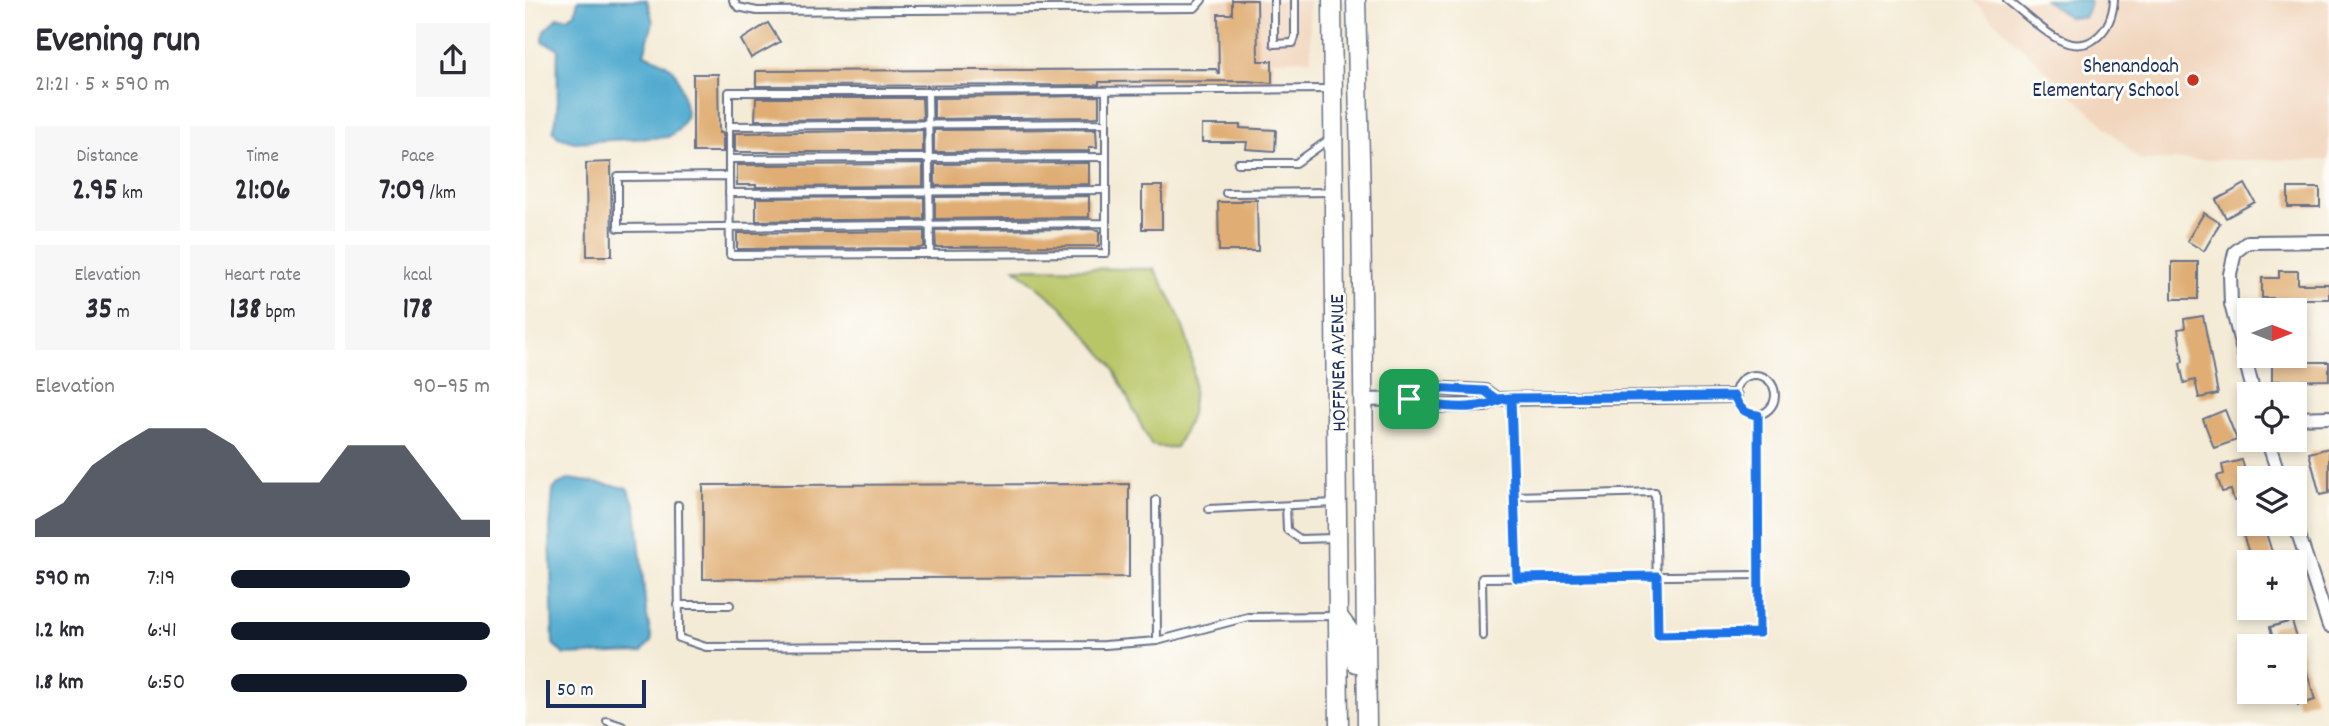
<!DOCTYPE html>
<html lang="en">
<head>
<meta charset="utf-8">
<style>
  body { margin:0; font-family:Dekko,sans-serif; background:#f7f7f7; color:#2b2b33; height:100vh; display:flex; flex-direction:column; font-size:26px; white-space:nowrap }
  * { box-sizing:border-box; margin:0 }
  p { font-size:23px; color:#7c7c81 }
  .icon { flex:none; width:38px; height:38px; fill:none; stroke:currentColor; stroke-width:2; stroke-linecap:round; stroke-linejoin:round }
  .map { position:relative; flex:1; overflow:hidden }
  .details { display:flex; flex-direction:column; background:#fff; width:525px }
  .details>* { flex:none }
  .needle { width:46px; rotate:90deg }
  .buttons { position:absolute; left:1712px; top:298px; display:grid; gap:14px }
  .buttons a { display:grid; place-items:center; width:70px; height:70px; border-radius:0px; background:#fff; box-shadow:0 4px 10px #0003; font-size:35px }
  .scale { position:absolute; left:21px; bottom:18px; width:100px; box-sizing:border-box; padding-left:7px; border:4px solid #1b2f5e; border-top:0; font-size:19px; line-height:24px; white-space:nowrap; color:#1b2f5e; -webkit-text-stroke:5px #fdfcf7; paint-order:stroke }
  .pin { position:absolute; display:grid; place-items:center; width:60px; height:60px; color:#fff; margin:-30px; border-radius:14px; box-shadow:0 4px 10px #0006 }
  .round { display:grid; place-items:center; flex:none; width:74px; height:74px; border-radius:0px; background:#f7f7f7 }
  .summary { display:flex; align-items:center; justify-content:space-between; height:119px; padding:0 35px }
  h1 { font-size:38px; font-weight:800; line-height:52px }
  .stats { display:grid; grid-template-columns:repeat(3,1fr); gap:10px; height:119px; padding:7px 35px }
  .stats div { display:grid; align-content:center; border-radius:0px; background:#f7f7f7; text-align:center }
  .stats b { font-size:30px; font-weight:800 }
  .stats small { font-size:19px; font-weight:400 }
  .stats p { font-size:19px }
  .chart { height:196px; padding:14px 35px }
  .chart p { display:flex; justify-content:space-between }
  .chart svg { width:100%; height:126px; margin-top:7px; fill:#111827; opacity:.7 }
  ul { padding:0 35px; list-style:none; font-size:23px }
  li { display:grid; grid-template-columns:112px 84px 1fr; align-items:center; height:52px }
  li i { height:18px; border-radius:9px; background:#111827 }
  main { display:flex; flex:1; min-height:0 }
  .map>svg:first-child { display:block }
</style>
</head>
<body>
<main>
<section class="details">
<div class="summary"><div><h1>Evening run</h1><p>21:21 · 5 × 590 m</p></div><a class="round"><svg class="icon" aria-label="share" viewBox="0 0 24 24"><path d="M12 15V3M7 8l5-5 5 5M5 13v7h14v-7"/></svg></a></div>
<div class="stats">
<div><p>Distance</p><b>2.95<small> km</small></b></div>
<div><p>Time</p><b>21:06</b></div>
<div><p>Pace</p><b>7:09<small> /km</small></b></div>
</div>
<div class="stats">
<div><p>Elevation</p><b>35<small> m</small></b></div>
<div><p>Heart rate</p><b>138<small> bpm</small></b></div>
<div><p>kcal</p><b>178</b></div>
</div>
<div class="chart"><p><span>Elevation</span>90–95 m</p>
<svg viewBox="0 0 160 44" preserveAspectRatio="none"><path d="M0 44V38L10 32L20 19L30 12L40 6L50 6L60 6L70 12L80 25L90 25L100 25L110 12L120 12L130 12L140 25L150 38L160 38V44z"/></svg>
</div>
<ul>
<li><b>590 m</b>7:19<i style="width:69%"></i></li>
<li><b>1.2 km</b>6:41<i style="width:100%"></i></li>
<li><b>1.8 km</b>6:50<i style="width:91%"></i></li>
</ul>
</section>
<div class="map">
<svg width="1804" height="726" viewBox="0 0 1804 726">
  <rect width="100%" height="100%" fill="#fdfcf7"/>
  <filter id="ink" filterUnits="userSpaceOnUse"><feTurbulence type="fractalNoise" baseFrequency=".0143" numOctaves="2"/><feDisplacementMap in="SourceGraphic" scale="14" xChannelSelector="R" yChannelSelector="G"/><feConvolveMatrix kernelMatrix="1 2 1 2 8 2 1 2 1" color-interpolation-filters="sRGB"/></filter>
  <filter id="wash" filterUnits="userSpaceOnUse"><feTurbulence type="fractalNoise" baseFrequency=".00686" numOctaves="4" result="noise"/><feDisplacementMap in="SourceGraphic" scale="28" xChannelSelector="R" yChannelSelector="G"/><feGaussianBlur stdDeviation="1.57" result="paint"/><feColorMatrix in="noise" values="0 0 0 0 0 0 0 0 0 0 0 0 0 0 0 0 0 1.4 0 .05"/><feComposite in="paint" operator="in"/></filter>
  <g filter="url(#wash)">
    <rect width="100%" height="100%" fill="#f4ebd6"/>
    <g fill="#f1d5bd">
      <polygon points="687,0 784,0 786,59 687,61"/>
      <polygon points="1447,0 1804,0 1804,160 1615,160"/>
    </g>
    <path fill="#b9c668" stroke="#6a7a63" stroke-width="2" d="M490,268L629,269C656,313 676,359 666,413C664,424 656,437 651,447L641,448L626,445L586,364L536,306Z"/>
    <g fill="#52acd0" stroke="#366e97" stroke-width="2">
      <path d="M53,0H122L128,22L119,54C157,66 154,80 162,115L153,130L143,137L49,142L33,137L28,131C36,109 31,74 33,48L18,42L19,31L33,17L42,18L50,13Z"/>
      <polygon points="1520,0 1565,0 1564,7 1559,18 1543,17"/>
      <polygon points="45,479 102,488 111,507 121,611 127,640 117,652 39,655 28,644 25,528 28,490 33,484"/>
    </g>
    <g id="blocks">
      <g fill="#e0ae74">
        <polygon points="707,0 732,0 733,61 747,61 747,83 721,81 574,82 574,85 231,86 231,71 691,69 694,75 693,14 707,14"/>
        <polygon points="243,23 255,42 226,58 216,40"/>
        <polygon points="168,74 193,74 194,133 198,133 198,152 168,152"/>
        <polygon points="574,96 574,116 571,117 409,119 409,98"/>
        <polygon points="231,98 397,98 398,119 230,120"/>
        <polygon points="677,125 715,125 715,128 751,130 750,151 721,149 722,142 677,142"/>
        <polygon points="571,129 572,147 564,147 564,151 409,152 409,130"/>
        <polygon points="398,130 398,152 210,152 210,133"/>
        <polygon points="86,162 87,256 62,256 61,163"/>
        <polygon points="564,163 564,184 410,186 410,164"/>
        <polygon points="398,164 398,186 231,187 231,185 212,185 212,165"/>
        <polygon points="1720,184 1730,202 1701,218 1691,200"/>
        <rect x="617" y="186" width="20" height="43"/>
        <rect x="1763" y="188" width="32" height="19"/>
        <polygon points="564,196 564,217 410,219 410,197"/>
        <polygon points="399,197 399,219 231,221 231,198"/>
        <polygon points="716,200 732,200 733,251 694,251 693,202 717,202"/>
        <polygon points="1679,213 1695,223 1679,251 1662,241"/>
        <polygon points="564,229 574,230 574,246 411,247 410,230"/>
        <polygon points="399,231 399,247 394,248 212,249 212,233"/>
        <rect x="1647" y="262" width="26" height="37"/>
        <polygon points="1754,271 1773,271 1773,284 1804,284 1804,299 1773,299 1773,304 1748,304 1748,298 1737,298 1737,278 1754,278"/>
        <polygon points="1678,316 1693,394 1674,398 1670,380 1659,383 1655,363 1658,362 1653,329 1660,328 1659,319"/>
        <polygon points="1747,362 1804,362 1804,380 1747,381"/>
        <polygon points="1700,410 1712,440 1689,448 1678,419"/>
        <polygon points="1804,448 1804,493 1795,495 1784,453"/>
        <polygon points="1717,460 1724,484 1724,497 1709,501 1706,490 1697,492 1692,476 1699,474 1697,465"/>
        <polygon points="604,484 604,577 178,579 178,485"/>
        <polygon points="1714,523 1738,523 1750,562 1727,562"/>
        <polygon points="1767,621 1790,700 1773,705 1769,694 1769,646 1750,646 1745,627"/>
      </g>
    </g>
  </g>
  <g filter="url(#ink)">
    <use href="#blocks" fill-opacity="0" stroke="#677188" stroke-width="2"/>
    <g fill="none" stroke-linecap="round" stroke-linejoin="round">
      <g stroke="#677188" stroke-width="10">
        <g id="service">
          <polyline points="208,0 213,7 232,11 670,8 677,0"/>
          <polyline points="749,0 749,44 768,43 770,37 770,0"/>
          <path d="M1482,0C1497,11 1519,33 1535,40C1566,55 1587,29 1589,0"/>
          <polyline points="403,92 806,89"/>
          <path d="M581,123C581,166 581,209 581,253L205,255L204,176L93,177V228L581,223"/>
          <polyline points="204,126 581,123 581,91"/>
          <polyline points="204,159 581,157"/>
          <polyline points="713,163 771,163 806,138"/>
          <polyline points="204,176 204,92 403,92 405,254"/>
          <polyline points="204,193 581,190"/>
          <polyline points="701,193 806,192"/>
          <circle cx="1230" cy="395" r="20"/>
          <polyline points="986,399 992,577"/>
          <polyline points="989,496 1130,492 1133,635 1234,633 1233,415"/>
          <polyline points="631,500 632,641 723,617 811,616"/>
          <polyline points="153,505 154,638 181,647 580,645 632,641"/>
          <polyline points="761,506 762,530 775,539 810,538"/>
          <polyline points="684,509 809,503"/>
          <polyline points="153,605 205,605"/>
          <polyline points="958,636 957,578 1234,575"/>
          <polyline points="82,721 97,726"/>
        </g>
      </g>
      <g stroke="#677188" stroke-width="16">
        <g id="minor">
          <polyline points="1729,394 1706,304 1705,274 1710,252 1723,242 1804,241"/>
          <polyline points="971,399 1210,396"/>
          <polyline points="838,400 884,399 905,406 960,405 971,399 960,391 906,388 884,399"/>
          <polyline points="1769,418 1804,417"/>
          <polyline points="1742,439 1755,478"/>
          <polyline points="1769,521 1804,626"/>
        </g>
      </g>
      <g stroke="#677188" stroke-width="21">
        <g id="secondary">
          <polyline points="807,0 814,726"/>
          <polyline points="831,0 836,199 842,726"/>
          <polyline points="813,616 827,635 831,663"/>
        </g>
      </g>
      <use href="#service" stroke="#fff" stroke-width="6"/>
      <use href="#minor" stroke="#fff" stroke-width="12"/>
      <use href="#secondary" stroke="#fff" stroke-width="18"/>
    </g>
  </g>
  <g fill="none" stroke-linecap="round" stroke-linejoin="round" filter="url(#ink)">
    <g stroke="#fff" stroke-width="14">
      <path id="route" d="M884,399C904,406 938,410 959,405C971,403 970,399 986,398L992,578L1132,576L1133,635L1234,633L1233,415C1220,414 1213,408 1210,396L986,398L971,399L960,391L906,388L884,399"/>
    </g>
    <use href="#route" stroke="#1a73e8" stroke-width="9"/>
  </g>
  <circle fill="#c8321e" stroke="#fdfcf7" stroke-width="2.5" cx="1668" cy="80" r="7"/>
  <g text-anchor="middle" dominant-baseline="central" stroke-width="6" stroke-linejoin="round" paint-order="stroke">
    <g font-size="21" fill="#1b2f5e" stroke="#fdfcf7" text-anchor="end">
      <text x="1654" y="68">Shenandoah<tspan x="1654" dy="24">Elementary School</tspan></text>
    </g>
    <g font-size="21" fill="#1b2f5e" stroke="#fdfcf7">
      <text transform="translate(815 363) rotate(-91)">HOFFNER AVENUE</text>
    </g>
  </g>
</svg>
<div class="buttons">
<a><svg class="needle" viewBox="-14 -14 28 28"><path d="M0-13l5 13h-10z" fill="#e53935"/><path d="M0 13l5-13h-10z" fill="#7c7c81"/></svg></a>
<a><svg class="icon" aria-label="locate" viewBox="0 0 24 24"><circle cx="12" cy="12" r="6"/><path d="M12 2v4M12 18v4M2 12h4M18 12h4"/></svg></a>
<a><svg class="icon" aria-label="layers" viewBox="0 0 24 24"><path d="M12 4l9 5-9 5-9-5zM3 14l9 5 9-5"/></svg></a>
<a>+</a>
<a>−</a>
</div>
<div class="scale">50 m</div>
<div class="pin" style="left:884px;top:399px;background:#1e9e55"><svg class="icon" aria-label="arrive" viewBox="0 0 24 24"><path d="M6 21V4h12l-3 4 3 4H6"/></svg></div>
</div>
</main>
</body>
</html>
